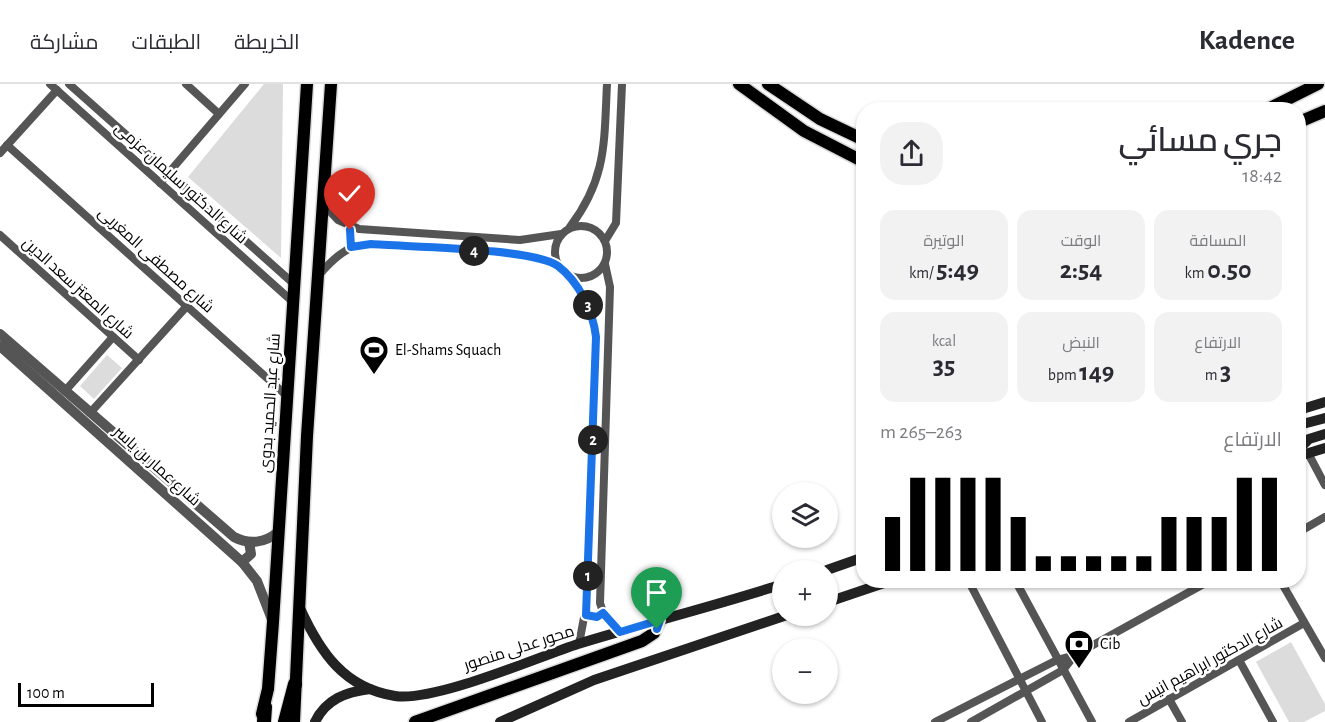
<!DOCTYPE html>
<html lang="ar">
<head>
<meta charset="utf-8">
<style>
  body { margin:0; font-family:"Alegreya Sans",Cairo,sans-serif; background:#f2f2f3; color:#2b2b33; direction:rtl; height:100vh; display:flex; flex-direction:column; font-size:22px; white-space:nowrap }
  * { box-sizing:border-box; margin:0 }
  p { font-size:20px; color:#7c7c81 }
  .icon { flex:none; width:33px; height:33px; fill:none; stroke:currentColor; stroke-width:2; stroke-linecap:round; stroke-linejoin:round }
  .map { position:relative; flex:1; overflow:hidden; direction:ltr }
  .details { position:absolute; left:856px; top:18px; width:450px; height:486px; display:flex; flex-direction:column; background:#fff; border-radius:24px; box-shadow:0 2px 4px #0004; direction:rtl }
  .details>* { flex:none }
  .fabs { position:absolute; left:772px; top:398px; display:grid; gap:12px }
  .fabs a { display:grid; place-items:center; width:66px; height:66px; border-radius:50%; background:#fff; box-shadow:0 2px 4px #0004; font-size:30px }
  .scale { position:absolute; left:18px; bottom:15px; width:136px; box-sizing:border-box; padding-left:6px; border:3px solid #000; border-top:0; font-size:16px; line-height:21px; white-space:nowrap; color:#000; -webkit-text-stroke:4px #fff; paint-order:stroke }
  .pin { position:absolute; display:grid; place-items:center; width:51px; height:51px; color:#fff; margin:-62px -26px; border-radius:50% 50% 50% 0; rotate:-45deg; box-shadow:0 0 6px #0007 }
  .pin .icon { rotate:45deg }
  .km { position:absolute; width:30px; height:30px; margin:-15px; border-radius:50%; background:#222; color:#fff; font-size:16px; line-height:30px; text-align:center }
  .round { display:grid; place-items:center; flex:none; width:63px; height:63px; border-radius:24px; background:#f2f2f3 }
  .headline { display:flex; align-items:center; justify-content:space-between; height:102px; padding:0 24px }
  h1 { font-size:33px; font-weight:600; line-height:45px }
  .stats { display:grid; grid-template-columns:repeat(3,1fr); gap:9px; height:102px; padding:6px 24px }
  .stats div { display:grid; align-content:center; border-radius:15px; background:#f2f2f3; text-align:center }
  .stats b { font-size:26px; font-weight:600 }
  .stats small { font-size:16px; font-weight:400 }
  .stats p { font-size:16px }
  .chart { height:168px; padding:12px 24px }
  .chart p { display:flex; justify-content:space-between }
  .chart svg { width:100%; height:108px; margin-top:6px; stroke:#000; stroke-width:6 }
  header { display:flex; align-items:center; gap:36px; box-sizing:border-box; height:84px; padding:0 30px; background:#fff; border-bottom:2px solid #e1e1e2 }
  header strong { font-size:28px }
  nav { display:flex; gap:33px; margin-inline-start:auto; font-size:21px }
  .map>svg:first-child { display:block }
</style>
</head>
<body>
<header>
<strong>Kadence</strong>
<nav><a>الخريطة</a><a>الطبقات</a><a>مشاركة</a></nav>
</header>
<div class="map">
<svg width="1325" height="638" viewBox="0 0 1325 638">
  <rect width="100%" height="100%" fill="#fff"/>
  <g fill="#dcdcdc">
    <polygon points="264,0 283,0 281,174 188,93"/>
    <polygon points="107,271 122,284 94,315 80,302"/>
    <polygon points="1291,558 1325,620 1325,627 1304,638 1289,638 1256,578"/>
  </g>
  <g fill="none" stroke-linecap="round" stroke-linejoin="round">
    <g stroke="#dbdbdb" stroke-width="15">
      <g id="primary">
        <polyline points="739,0 804,47 864,78"/>
        <polyline points="768,0 820,35 864,56"/>
        <polyline points="1266,26 1318,0"/>
        <polyline points="1299,38 1325,27"/>
        <polyline points="262,630 268,605 273,538 307,0"/>
        <polyline points="294,638 307,352 331,0"/>
        <polyline points="415,638 642,557 654,549 660,536"/>
      </g>
    </g>
    <g stroke="#dbdbdb" stroke-width="16">
      <g id="trunk">
        <polyline points="264,638 265,623"/>
        <polyline points="285,638 295,600"/>
      </g>
    </g>
    <g stroke="#555" stroke-width="8">
      <polyline points="50,0 293,218"/>
      <polyline points="69,0 294,200"/>
      <polyline points="186,0 219,30"/>
      <polyline points="7,61 287,312"/>
      <polyline points="0,69 57,6"/>
      <polyline points="160,99 245,0"/>
      <polyline points="323,120 338,136 359,145 520,156 561,150"/>
      <circle cx="581" cy="168" r="26"/>
      <path d="M570,143C607,94 604,58 607,0"/>
      <polyline points="0,151 139,276"/>
      <polyline points="605,157 616,139 622,0"/>
      <polyline points="351,163 349,153 352,143"/>
      <polyline points="605,180 610,203 600,519 605,534 620,548"/>
      <path d="M319,191C331,177 346,162 365,160L518,170L535,172L559,182"/>
      <polyline points="569,191 590,225 596,253 586,523 579,560"/>
      <polyline points="65,307 113,253"/>
      <polyline points="90,329 187,222"/>
      <polyline points="1308,369 1325,401"/>
      <polyline points="1299,448 1325,433"/>
      <polyline points="968,496 1042,638"/>
      <polyline points="1015,496 1092,638"/>
      <polyline points="1280,496 1325,574"/>
      <polyline points="586,531 597,533 603,529"/>
      <polyline points="1239,576 1273,638"/>
      <polyline points="1169,615 1182,638"/>
      <polyline points="935,638 1057,576 1075,571 1211,496"/>
      <polyline points="971,638 1063,586 1075,571"/>
      <polyline points="1129,638 1304,539"/>
    </g>
    <g stroke="#555" stroke-width="10">
      <path d="M0,250L234,453C249,461 265,459 278,448"/>
      <polyline points="0,262 242,478 257,497 273,538"/>
      <polyline points="242,478 251,470 249,458"/>
    </g>
    <g stroke="#222" stroke-width="10">
      <polyline points="1299,326 1325,318"/>
      <polyline points="1299,341 1325,334"/>
      <polyline points="1299,365 1309,355 1325,350"/>
      <polyline points="1299,372 1325,364"/>
      <polyline points="827,486 864,473"/>
      <polyline points="828,518 893,496"/>
      <path d="M300,524C320,568 344,604 395,612C435,618 535,574 578,560C646,539 715,522 783,500"/>
      <path d="M315,638C326,615 346,608 370,605"/>
      <polyline points="500,638 594,596 787,531"/>
    </g>
    <use href="#primary" stroke="#000" stroke-width="12"/>
    <use href="#trunk" stroke="#000" stroke-width="14"/>
  </g>
  <g fill="none" stroke-linecap="round" stroke-linejoin="round">
    <g stroke="#fff" stroke-width="12">
      <path id="route" d="M350,146L351,163L371,160C407,163 534,164 558,182C579,198 593,227 596,253L586,531L597,533L603,529L620,548L660,536L657,545"/>
    </g>
    <use href="#route" stroke="#1a73e8" stroke-width="8"/>
  </g>
  <defs>
    <g id="stadium-pin" transform="scale(1.5)"><path d="M0 17L-7.5 6A9.5 9.5 0 1 1 7.5 6Z" fill="#000" stroke="#fff"/><path d="M0-5a6.5 5 0 1 0 0 10a6.5 5 0 1 0 0-10ZM-3.5-1.8h7v3.6h-7Z" fill="#fff"/></g>
    <g id="bank-pin" transform="scale(1.5)"><path d="M0 17L-7.5 6A9.5 9.5 0 1 1 7.5 6Z" fill="#000" stroke="#fff"/><path d="M-6-4H6V4H-6ZM0-2.3a2.3 2.3 0 1 0 0 4.6a2.3 2.3 0 1 0 0-4.6Z" fill="#fff"/></g>
  </defs>
  <g fill-rule="evenodd">
    <use href="#stadium-pin" x="374" y="266"/>
    <use href="#bank-pin" x="1079" y="560"/>
  </g>
  <g text-anchor="middle" dominant-baseline="central" stroke-width="5" stroke-linejoin="round" paint-order="stroke">
    <g font-size="16" fill="#000" stroke="#fff">
      <text transform="translate(181 99) rotate(42)">شارع الدكتور سليمان عزمى</text>
      <text transform="translate(156 176) rotate(42)">شارع مصطفى المغربى</text>
      <text transform="translate(78 204) rotate(42)">شارع المعتز سعد الدين</text>
      <text transform="translate(270 319) rotate(-86)">شارع عبد الحميد بدوى</text>
      <text transform="translate(157 382) rotate(42)">شارع عمار بن ياسر</text>
      <text transform="translate(519 564) rotate(-18)">محور عدلى منصور</text>
      <text transform="translate(1210 577) rotate(-29)">شارع الدكتور ابراهيم انيس</text>
    </g>
    <g font-size="16" fill="#000" stroke="#fff" text-anchor="start">
      <text x="395" y="266">El-Shams Squach</text>
      <text x="1100" y="560">Cib</text>
    </g>
  </g>
</svg>
<div class="fabs">
<a><svg class="icon" aria-label="layers" viewBox="0 0 24 24"><path d="M12 4l9 5-9 5-9-5zM3 14l9 5 9-5"/></svg></a>
<a>+</a>
<a>−</a>
</div>
<div class="scale">100 m</div>
<div class="pin" style="left:657px;top:545px;background:#1e9e55"><svg class="icon" aria-label="arrive" viewBox="0 0 24 24"><path d="M6 21V4h12l-3 4 3 4H6"/></svg></div>
<div class="pin" style="left:350px;top:146px;background:#d93025"><svg class="icon" aria-label="check" viewBox="0 0 24 24"><path d="M5 12l5 5 9-10"/></svg></div>
<b class="km" style="left:588px;top:492px">1</b>
<b class="km" style="left:593px;top:356px">2</b>
<b class="km" style="left:588px;top:221px">3</b>
<b class="km" style="left:474px;top:167px">4</b>
<section class="details">
<div class="headline"><div><h1>جري مسائي</h1><p>18:42</p></div><a class="round"><svg class="icon" aria-label="share" viewBox="0 0 24 24"><path d="M12 15V3M7 8l5-5 5 5M5 13v7h14v-7"/></svg></a></div>
<div class="stats">
<div><p>المسافة</p><b>0.50<small> km</small></b></div>
<div><p>الوقت</p><b>2:54</b></div>
<div><p>الوتيرة</p><b>5:49<small> /km</small></b></div>
</div>
<div class="stats">
<div><p>الارتفاع</p><b>3<small> m</small></b></div>
<div><p>النبض</p><b>149<small> bpm</small></b></div>
<div><p>kcal</p><b>35</b></div>
</div>
<div class="chart"><p><span>الارتفاع</span>263–265 m</p>
<svg viewBox="0 0 160 44" preserveAspectRatio="none"><path d="M5 44V22M15 44V6M25 44V6M35 44V6M45 44V6M55 44V22M65 44V38M75 44V38M85 44V38M95 44V38M105 44V38M115 44V22M125 44V22M135 44V22M145 44V6M155 44V6"/></svg>
</div>
</section>
</div>
</body>
</html>
